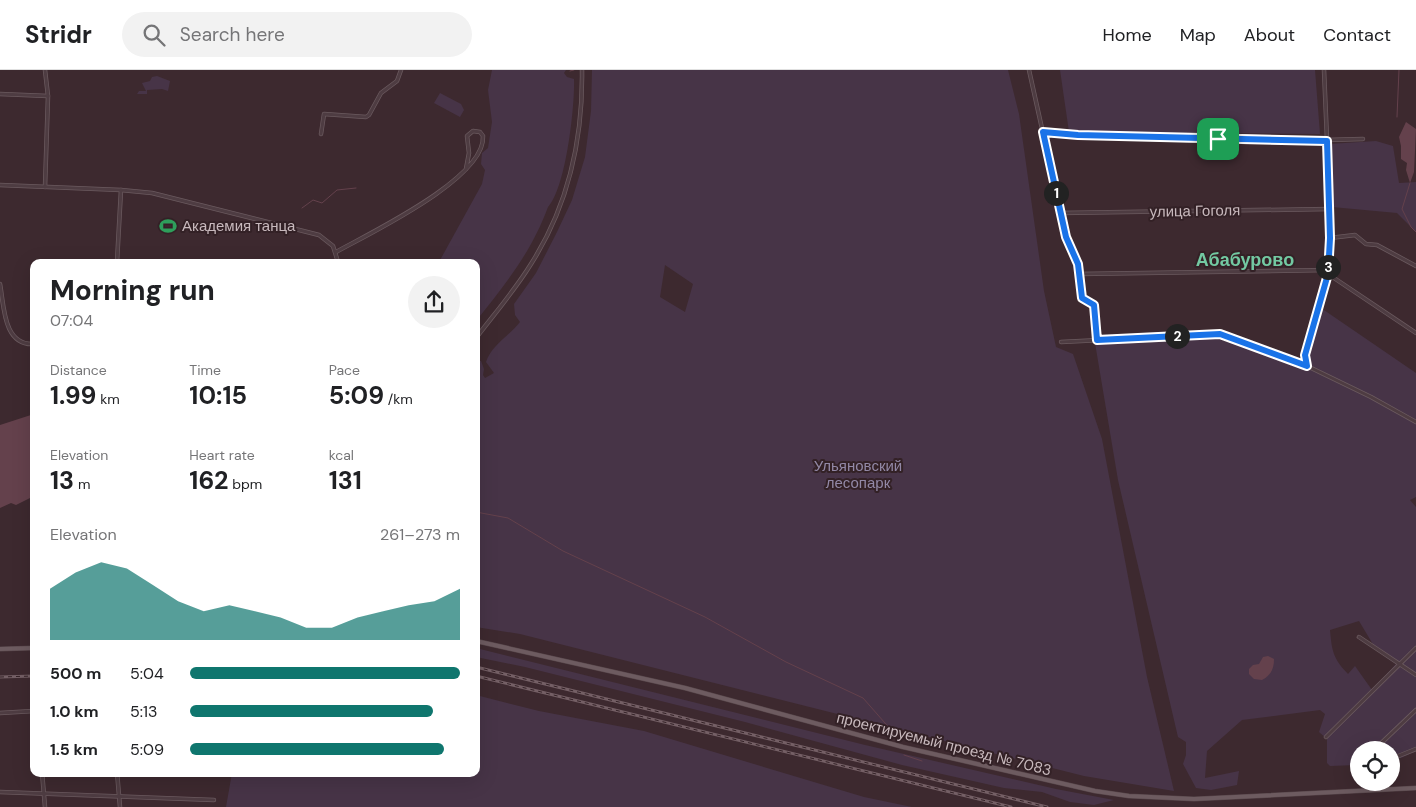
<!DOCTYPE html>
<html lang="en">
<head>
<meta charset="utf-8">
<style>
  body { margin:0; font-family:"DM Sans",sans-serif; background:#f2f2f2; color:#202124; height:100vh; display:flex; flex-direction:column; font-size:19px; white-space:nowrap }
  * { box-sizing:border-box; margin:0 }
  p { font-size:16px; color:#757577 }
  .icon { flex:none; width:28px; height:28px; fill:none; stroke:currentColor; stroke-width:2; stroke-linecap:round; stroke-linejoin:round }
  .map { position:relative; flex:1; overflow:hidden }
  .sheet { position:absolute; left:30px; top:189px; width:450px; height:518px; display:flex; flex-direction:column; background:#fff; border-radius:10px; box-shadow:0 5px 20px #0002 }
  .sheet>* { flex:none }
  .tools { position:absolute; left:1350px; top:671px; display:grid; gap:10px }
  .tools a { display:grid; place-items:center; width:50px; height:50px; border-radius:50%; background:#fff; box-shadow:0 5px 20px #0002; font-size:25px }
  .pin { position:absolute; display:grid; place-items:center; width:42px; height:42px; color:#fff; margin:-21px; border-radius:10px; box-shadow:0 2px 8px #0006 }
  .km { position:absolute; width:25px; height:25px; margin:-12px; border-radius:50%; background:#222; color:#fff; font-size:14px; line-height:25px; text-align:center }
  .round { display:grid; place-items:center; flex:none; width:52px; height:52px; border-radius:26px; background:#f2f2f2 }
  .headline { display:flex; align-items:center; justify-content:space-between; height:85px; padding:0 20px }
  h1 { font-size:28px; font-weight:700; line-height:38px }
  .metrics { display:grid; grid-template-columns:repeat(3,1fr); gap:8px; height:85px; padding:5px 20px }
  .metrics div { display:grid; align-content:center }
  .metrics b { font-size:25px; font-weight:700 }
  .metrics small { font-size:14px; font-weight:400 }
  .metrics p { font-size:14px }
  .chart { height:140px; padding:10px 20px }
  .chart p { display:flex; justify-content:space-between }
  .chart svg { width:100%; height:90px; margin-top:5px; fill:#0f766e; opacity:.7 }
  ul { padding:0 20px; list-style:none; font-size:16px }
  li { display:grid; grid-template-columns:80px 60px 1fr; align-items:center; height:38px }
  li i { height:12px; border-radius:6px; background:#0f766e }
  header { display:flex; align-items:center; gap:30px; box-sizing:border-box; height:70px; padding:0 25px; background:#fff; border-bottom:1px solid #e0e0e0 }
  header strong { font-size:24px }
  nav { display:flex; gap:28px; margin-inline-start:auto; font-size:18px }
  .search { width:350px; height:45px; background:#f2f2f2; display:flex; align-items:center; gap:12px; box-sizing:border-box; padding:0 18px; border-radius:28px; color:#757577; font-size:19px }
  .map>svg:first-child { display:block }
</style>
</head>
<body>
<header>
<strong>Stridr</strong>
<div class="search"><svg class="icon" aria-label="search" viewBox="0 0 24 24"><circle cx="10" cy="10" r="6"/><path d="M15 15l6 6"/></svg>Search here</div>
<nav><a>Home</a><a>Map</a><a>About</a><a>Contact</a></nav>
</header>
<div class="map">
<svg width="1416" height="737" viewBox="0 0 1416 737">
  <rect width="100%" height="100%" fill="#3d292f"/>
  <g fill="#473447" fill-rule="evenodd">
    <path d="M492,0H566L564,3L567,7L574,9C575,36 566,118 548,137C531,183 506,213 476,251V192H439L482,114L485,100L481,94L482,83L488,78L492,52L488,20Z"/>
    <path d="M592,0H1008L1019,44L1044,221L1056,277L1073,284L1102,369L1147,607L1174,721L1084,706L520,564L476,557V293L478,291H481L484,299L483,305L485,308L494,303L486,292C491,276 509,266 520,252L515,245L514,234L536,203L557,162L572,130L585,87L591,41ZM665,195L693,214L685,242L660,227Z"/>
    <polygon points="1060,0 1315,0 1320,64 1069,62"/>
    <polygon points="157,6 170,11 168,21 162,19 147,20 147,24 137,24 139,21 146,21 142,13 150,11 152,7"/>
    <polygon points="440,23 461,34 464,40 460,47 434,33"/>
    <polygon points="1376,71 1393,76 1399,113 1416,112 1416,162 1397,143 1332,137 1329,74"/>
    <path d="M1321,238L1416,303V427L1410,430L1416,437V681L1401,688L1391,690V680H1359L1357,695L1330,696L1327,693V669L1319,662L1325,644L1320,640L1242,650L1207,681L1205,708L1239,701L1237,715L1211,720L1196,718L1183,694L1186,685V672L1178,667L1118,410L1095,273L1215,268L1299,295L1308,289ZM1359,551L1377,581L1396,594L1372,620L1355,596L1348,604C1333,588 1332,582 1330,560Z"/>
    <polygon points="476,578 865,675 1056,719 1114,730 1094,735 1070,732 1042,722 1004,718 902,695 745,652 525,597 476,587"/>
    <polygon points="476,625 539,641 644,661 864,727 912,737 226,737 232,703 476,702"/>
  </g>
  <g fill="#64414c">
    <polygon points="1406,52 1416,59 1414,102 1410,113 1406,100 1407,93 1401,89 1401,76 1399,67"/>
    <polygon points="34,344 34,426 16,435 11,433 0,438 0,355"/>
    <path d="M1268,586L1274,589C1274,599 1271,605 1262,610L1254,609L1249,604V599L1253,595L1259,594L1263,587Z"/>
  </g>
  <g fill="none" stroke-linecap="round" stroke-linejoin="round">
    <g stroke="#64414c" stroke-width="1">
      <polyline points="570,1 574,0"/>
      <polyline points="1397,47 1399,0"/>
      <polyline points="1410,113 1402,139 1411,157 1416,162"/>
      <polyline points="302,138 313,130 322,133 337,120 356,118"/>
      <polyline points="476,442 508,448 563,481 705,547 786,592 863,628 892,661"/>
      <polyline points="904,685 922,691"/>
    </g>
    <g stroke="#6b5a5f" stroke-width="4.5">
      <g id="minor">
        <polyline points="45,0 48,26 45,117"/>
        <polyline points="1029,0 1066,167 1078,194 1082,228 1094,235 1097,270"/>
        <polyline points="0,24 48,26"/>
        <polyline points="1043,62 1078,65 1288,71 1363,69"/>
        <polyline points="321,64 324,44 366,47 369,45 381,23 397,11 401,0"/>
        <polyline points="0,115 121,120 152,123 319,165 333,176 338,192"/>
        <polyline points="1060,143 1330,139"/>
        <polyline points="1330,168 1355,165 1366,174 1377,175 1416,196"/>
        <path d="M336,182C370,163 486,108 483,66L480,62L473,61L467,66L469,83L466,99"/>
        <polyline points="117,192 121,120"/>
        <polyline points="1079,204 1328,200"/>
        <polyline points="1328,204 1416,263"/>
        <path d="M0,214C4,235 3,276 34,274"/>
        <path d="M476,268C495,243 515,220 531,194C568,136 583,68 582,0"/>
        <polyline points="1061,272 1220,264 1307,296 1371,327 1416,352"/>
        <polyline points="1307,296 1305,285 1328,200 1330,139 1324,0"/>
        <polyline points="1359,567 1416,605"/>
        <polyline points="0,643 34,641"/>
        <polyline points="1326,667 1416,578"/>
        <polyline points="1374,680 1416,640"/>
        <polyline points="1396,687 1416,679"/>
        <polyline points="42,702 45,737"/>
        <polyline points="117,702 120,737"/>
        <polyline points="0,722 214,730"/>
      </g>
    </g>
    <g stroke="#57464a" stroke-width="5">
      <g id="major">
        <polyline points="476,571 685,618 903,677 1095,721 1129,726 1194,729 1416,718"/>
        <polyline points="0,579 34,578"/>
      </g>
    </g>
    <use href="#minor" stroke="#4e3c42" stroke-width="3"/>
    <use href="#major" stroke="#6d5b60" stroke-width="4"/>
    <g stroke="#745f65" stroke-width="3">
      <g id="rail">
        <polyline points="476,597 1047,737"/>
        <polyline points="476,606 1011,737"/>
        <polyline points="0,607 34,606"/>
      </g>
    </g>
    <use href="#rail" stroke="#332126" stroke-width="1" stroke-dasharray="4" stroke-linecap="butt"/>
  </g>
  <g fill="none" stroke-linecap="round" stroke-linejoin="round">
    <g stroke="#fff" stroke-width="10">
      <polygon id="route" points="1043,62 1078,65 1327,71 1330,168 1328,204 1305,285 1307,296 1220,264 1097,270 1094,235 1082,228 1078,194 1066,167"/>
    </g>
    <use href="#route" stroke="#1a73e8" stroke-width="6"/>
  </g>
  <defs>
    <g id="stadium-bare" transform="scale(1.35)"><path d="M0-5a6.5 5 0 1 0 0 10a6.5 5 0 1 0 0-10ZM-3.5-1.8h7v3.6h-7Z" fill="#2e9e5b" stroke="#332126" stroke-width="2.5" paint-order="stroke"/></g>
  </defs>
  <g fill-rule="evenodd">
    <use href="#stadium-bare" x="168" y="156"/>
  </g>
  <g text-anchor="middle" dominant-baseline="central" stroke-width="4" stroke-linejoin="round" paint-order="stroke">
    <g font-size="15" fill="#c8b9bd" stroke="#332126">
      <text transform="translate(1195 141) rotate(-1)">улица Гоголя</text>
      <text transform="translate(944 674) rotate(14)">проектируемый проезд № 7083</text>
    </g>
    <g font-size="15" fill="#c8b9bd" stroke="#332126" text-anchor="start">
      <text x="182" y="156">Академия танца</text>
    </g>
    <g font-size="15" fill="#9288a6" stroke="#332126">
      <text x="858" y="396">Ульяновский<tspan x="858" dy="17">лесопарк</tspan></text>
    </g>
    <g font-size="18" font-weight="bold" fill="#73c9a2" stroke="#332126">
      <text x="1245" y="190">Абабурово</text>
    </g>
  </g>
</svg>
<div class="tools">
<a><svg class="icon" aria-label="locate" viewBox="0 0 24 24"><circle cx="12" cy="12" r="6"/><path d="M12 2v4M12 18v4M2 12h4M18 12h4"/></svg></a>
</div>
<div class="pin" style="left:1218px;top:69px;background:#1e9e55"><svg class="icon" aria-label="arrive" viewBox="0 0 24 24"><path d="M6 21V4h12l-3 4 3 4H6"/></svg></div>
<b class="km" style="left:1056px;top:123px">1</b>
<b class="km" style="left:1177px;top:266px">2</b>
<b class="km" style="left:1328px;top:197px">3</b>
<section class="sheet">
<div class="headline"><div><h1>Morning run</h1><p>07:04</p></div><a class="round"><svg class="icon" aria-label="share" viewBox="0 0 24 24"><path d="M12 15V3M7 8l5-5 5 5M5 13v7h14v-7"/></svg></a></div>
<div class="metrics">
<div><p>Distance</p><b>1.99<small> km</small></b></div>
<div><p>Time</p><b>10:15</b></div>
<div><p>Pace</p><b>5:09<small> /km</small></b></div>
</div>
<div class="metrics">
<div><p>Elevation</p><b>13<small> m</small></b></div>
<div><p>Heart rate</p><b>162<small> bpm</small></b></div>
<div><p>kcal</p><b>131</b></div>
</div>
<div class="chart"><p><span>Elevation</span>261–273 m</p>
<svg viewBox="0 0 160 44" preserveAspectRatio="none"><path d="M0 44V19L10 11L20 6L30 9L40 17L50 25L60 30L70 27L80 30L90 33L100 38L110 38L120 33L130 30L140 27L150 25L160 19V44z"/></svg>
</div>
<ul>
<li><b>500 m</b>5:04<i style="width:100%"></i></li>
<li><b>1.0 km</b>5:13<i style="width:90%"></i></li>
<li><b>1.5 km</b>5:09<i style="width:94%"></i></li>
</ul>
</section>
</div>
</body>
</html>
